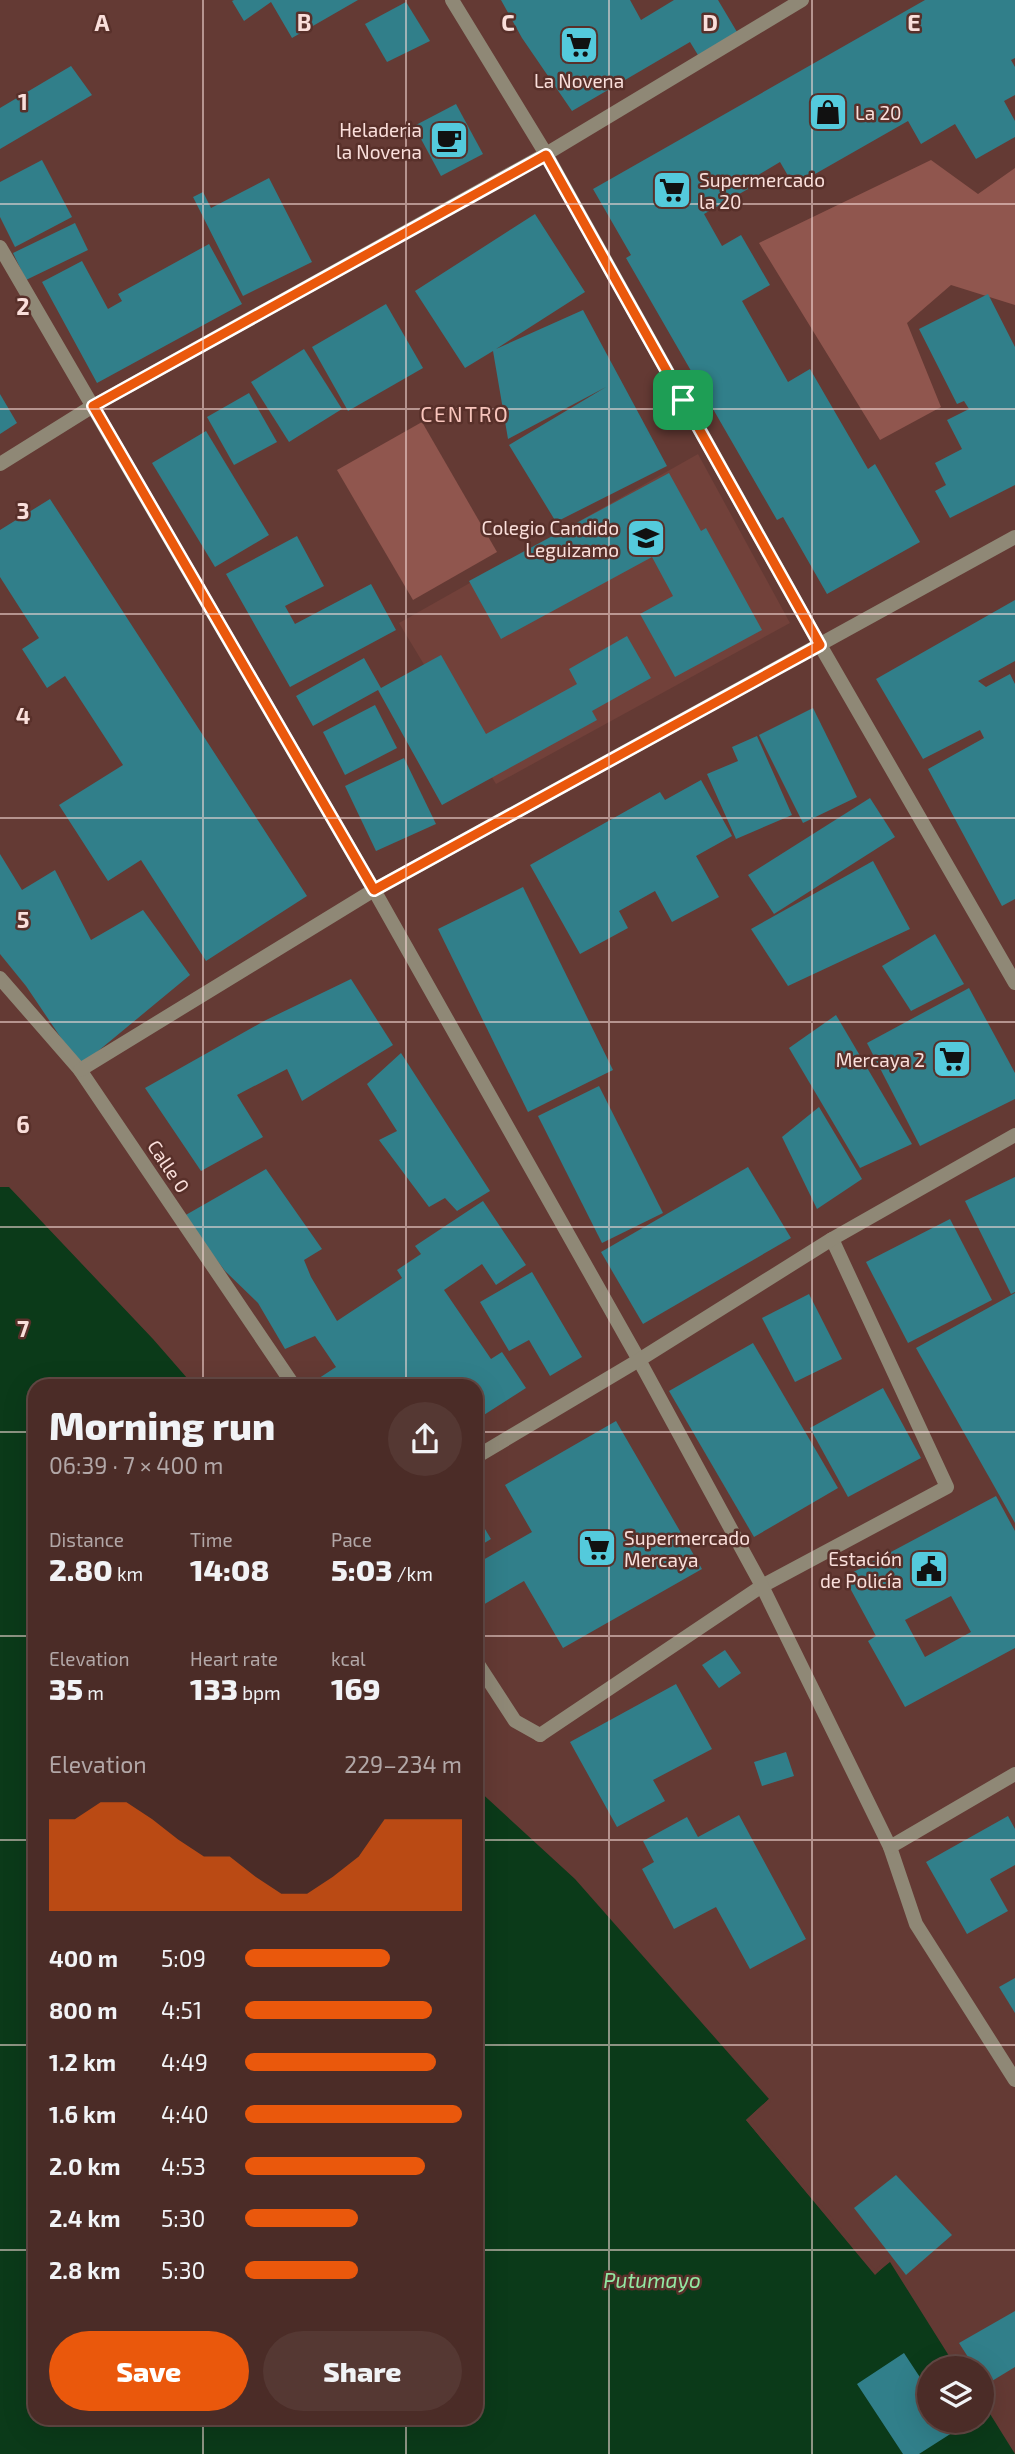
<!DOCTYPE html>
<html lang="en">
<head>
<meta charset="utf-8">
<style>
  body { margin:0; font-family:"Exo 2",sans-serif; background:#553833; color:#f1f3f6; height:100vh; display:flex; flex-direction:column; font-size:26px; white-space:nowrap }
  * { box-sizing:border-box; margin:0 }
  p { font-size:23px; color:#b2a7a7 }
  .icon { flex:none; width:38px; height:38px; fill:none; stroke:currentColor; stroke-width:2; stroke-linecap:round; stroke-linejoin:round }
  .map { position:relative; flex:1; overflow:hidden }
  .side { position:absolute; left:28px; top:1379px; width:455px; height:1046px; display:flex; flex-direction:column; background:#4b2c27; border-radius:21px; box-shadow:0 7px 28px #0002,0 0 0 2px #624844 }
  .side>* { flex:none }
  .fabs { position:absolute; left:917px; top:2356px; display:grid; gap:14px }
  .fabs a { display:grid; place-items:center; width:77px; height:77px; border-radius:50%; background:#4b2c27; box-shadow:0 7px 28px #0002,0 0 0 2px #624844; font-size:35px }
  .pin { position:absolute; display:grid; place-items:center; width:60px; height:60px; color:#fff; margin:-30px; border-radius:14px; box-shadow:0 4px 10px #0006 }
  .round { display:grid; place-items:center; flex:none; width:74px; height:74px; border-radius:37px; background:#553833 }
  .overview { display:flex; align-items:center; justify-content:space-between; height:119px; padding:0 21px }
  h1 { font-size:38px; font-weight:800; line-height:52px }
  .stats { display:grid; grid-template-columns:repeat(3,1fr); gap:10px; height:119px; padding:7px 21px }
  .stats div { display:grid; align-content:center }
  .stats b { font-size:30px; font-weight:800 }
  .stats small { font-size:19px; font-weight:400 }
  .stats p { font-size:19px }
  .chart { height:196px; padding:14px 21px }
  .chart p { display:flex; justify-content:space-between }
  .chart svg { width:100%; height:126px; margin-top:7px; fill:#ea580c; opacity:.7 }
  .action { display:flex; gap:14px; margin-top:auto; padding:14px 21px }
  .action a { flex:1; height:80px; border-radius:42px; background:#ea580c; color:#fff; font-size:28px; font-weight:800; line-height:80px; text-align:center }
  .action a+a { background:#553833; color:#f1f3f6 }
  ul { padding:0 21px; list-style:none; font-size:23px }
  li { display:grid; grid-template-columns:112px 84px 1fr; align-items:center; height:52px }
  li i { height:18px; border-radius:9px; background:#ea580c }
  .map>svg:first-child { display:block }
</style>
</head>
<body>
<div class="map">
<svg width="1015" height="2454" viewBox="0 0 1015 2454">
  <rect width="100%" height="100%" fill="#643a34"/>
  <polygon fill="#72413a" points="698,454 790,623 496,784 399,623"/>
  <g fill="#90564e">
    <polygon points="931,160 978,194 1015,168 1015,305 951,285 907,323 941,407 880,440 759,243"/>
    <polygon points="422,422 497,552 413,600 337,470"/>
  </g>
  <polygon fill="#0b3a19" points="0,1187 9,1187 153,1339 194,1386 35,1386 35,2418 476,2418 476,1788 575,1879 769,2099 746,2120 875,2274 890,2262 956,2367 929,2368 929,2386 927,2388 929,2391 929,2420 982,2420 982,2401 1015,2454 0,2454"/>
  <polygon fill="#643a34" points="769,2099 771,2102 751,2120 875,2270 888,2259 892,2259 875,2275 746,2120"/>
  <g fill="#317f8a" fill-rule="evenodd">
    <polygon points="234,0 358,0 292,38 271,2 244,21 232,1"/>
    <polygon points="501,0 630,0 641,20 674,0 718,0 740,37 701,60 690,42 572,111 522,38"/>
    <polygon points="925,0 1015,0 1015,58 1011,60 1015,67 1015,95 1004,101 1015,121 1015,137 976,159 955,124 921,144 908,121 794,186 780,162 745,183 748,189 704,214 722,246 741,235 770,285 742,301 788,382 810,369 868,469 875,464 920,542 827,594 783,517 777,520 626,258 631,255 593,189"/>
    <polygon points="406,2 430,41 387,62 365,24"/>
    <polygon points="71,66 92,95 0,149 0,108"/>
    <polygon points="456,104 483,154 441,176 414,126"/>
    <polygon points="42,160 72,217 15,247 0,217 0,182"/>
    <polygon points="269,178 312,262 243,296 193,197 203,192 211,208"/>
    <polygon points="535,214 585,292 496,349 583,310 667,466 556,522 509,445 606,387 508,439 493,351 465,368 415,291"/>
    <polygon points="75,223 88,250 26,280 13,253"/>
    <polygon points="209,244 242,304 97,383 42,282 82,261 108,309 122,301 118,294"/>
    <polygon points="988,294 1015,347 1015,485 950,518 935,491 946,485 935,463 962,449 947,420 969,409 964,401 957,404 919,329"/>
    <polygon points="386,304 423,368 348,411 312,347"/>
    <polygon points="304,349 342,409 289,442 251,382"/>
    <polygon points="249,393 277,442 234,465 207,417"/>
    <polygon points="0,394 17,423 0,434"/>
    <polygon points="206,431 269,535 215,567 152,463"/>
    <polygon points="669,473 701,531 706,528 762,630 675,677 640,614 673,596 652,557 501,639 469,581"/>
    <polygon points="50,499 307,896 206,961 141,860 108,881 59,805 123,765 65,676 47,688 22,649 39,638 0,577 0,530"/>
    <polygon points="297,536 324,586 285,606 295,624 371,584 396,630 290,687 226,574"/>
    <polygon points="1015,600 1015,661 978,681 986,687 1010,674 1015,684 1015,899 1002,906 928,769 984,738 980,730 923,759 876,679"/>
    <polygon points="627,636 651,678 592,711 597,720 442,805 378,690 313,726 296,696 364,658 381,688 441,655 486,734 577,684 569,669"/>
    <polygon points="375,705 397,748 345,775 323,732"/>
    <polygon points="813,708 857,797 803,823 759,735"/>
    <polygon points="757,736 792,815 736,839 707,774 738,761 732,747"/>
    <polygon points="404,758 436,824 376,851 345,786"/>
    <polygon points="701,780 732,836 696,856 719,897 672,922 655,891 619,911 628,928 580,954 530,865 660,792 665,800"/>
    <polygon points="870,798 895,837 774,914 748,875"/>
    <polygon points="0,854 22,890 55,870 91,940 143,910 190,975 80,1066 26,986 0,954"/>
    <polygon points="873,861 910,929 788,986 751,929"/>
    <polygon points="523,887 613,1070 528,1112 438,929"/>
    <polygon points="935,934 964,984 911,1011 882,966"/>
    <polygon points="351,979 393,1045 302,1101 287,1069 237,1095 263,1137 201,1171 145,1088 264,1021"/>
    <polygon points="969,988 1015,1073 1015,1099 920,1146 867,1043"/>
    <polygon points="836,1015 912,1144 860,1168 789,1048"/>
    <polygon points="401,1053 490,1191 457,1211 445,1198 429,1207 379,1140 397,1131 367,1084"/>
    <polygon points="599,1086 663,1213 602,1243 538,1116"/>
    <polygon points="819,1107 862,1179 817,1209 782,1137"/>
    <polygon points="748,1167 791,1238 643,1324 601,1252"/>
    <polygon points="266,1169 322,1249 304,1260 311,1277 337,1321 402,1278 397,1270 421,1254 415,1246 483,1201 526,1265 496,1285 482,1264 444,1290 491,1359 502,1352 526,1388 476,1420 476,1386 311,1386 310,1384 336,1367 315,1336 285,1349 258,1303 225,1271 184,1216"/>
    <polygon points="1015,1177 1015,1292 1011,1294 965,1201"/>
    <polygon points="950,1219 992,1300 908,1343 866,1262"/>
    <polygon points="532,1272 582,1357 550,1376 529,1340 509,1351 480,1302"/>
    <polygon points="1015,1293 1015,1523 916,1348"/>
    <polygon points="809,1294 842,1359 795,1382 762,1318"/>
    <polygon points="753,1343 838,1488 754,1537 669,1391"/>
    <polygon points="883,1388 921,1458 848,1497 810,1428"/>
    <polygon points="616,1421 702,1569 563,1648 524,1581 476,1609 476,1564 532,1532 505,1485"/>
    <path d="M996,1496L1015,1531V1648L905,1707L868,1641L876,1636L844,1577ZM951,1596L971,1632L925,1657L905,1620Z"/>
    <polygon points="476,1514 491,1539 476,1548"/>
    <polygon points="725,1650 741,1673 719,1688 702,1665"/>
    <polygon points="676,1684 712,1749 653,1780 665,1801 617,1827 570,1742"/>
    <polygon points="786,1752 794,1776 762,1786 754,1762"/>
    <polygon points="739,1815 806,1939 750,1969 716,1907 674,1929 642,1869 654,1862 643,1841 687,1817 698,1837"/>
    <polygon points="1008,1816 1015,1829 1015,1865 990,1879 1008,1911 967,1934 926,1862"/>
    <polygon points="1015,1978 1015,2013 999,1987"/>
    <polygon points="896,2175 952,2235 906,2275 854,2208"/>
    <polygon points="1015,2311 1015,2367 987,2384 982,2377 982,2368 975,2368 959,2343"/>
    <polygon points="904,2353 929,2391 929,2420 948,2420 955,2431 919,2454 903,2454 857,2384"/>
  </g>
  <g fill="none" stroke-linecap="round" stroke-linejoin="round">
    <polyline stroke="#8f8876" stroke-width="14" points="540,1735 762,1586 947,1487 832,1239"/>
    <g stroke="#8f8876" stroke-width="14">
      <polyline points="452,0 546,154 820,645 1015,983"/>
      <polyline points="0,247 374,890 639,1360 762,1586 890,1847 916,1924 1015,2080"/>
      <polyline points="0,464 93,406 546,154 802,0"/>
      <polyline points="0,978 80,1070 294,1386"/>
      <polyline points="80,1070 374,890 1015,537"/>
      <polyline points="476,1457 639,1360 832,1239 1015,1135"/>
      <polyline points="476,1661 515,1721 540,1735"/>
      <polyline points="890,1847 1015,1774"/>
    </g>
  </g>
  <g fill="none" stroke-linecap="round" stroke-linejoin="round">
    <g stroke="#fff" stroke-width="14">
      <polygon id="route" points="546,155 820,645 374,890 93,406"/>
    </g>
    <use href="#route" stroke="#ea580c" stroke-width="9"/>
  </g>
  <path fill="none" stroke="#fadfdb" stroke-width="2" stroke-opacity="0.55" d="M203,0V1386M406,0V1386M609,0V2454M812,0V2454M0,204H1015M0,409H1015M0,614H1015M0,818H1015M0,1022H1015M0,1227H1015M0,1432H35M476,1432H1015M0,1636H35M476,1636H1015M0,1840H35M476,1840H1015M0,2045H35M476,2045H1015M0,2250H35M476,2250H1015M203,2418V2454M406,2418V2454"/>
  <defs>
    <g id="supermarket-square" transform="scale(2.0125)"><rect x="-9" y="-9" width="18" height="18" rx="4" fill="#54cadc" stroke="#58302a"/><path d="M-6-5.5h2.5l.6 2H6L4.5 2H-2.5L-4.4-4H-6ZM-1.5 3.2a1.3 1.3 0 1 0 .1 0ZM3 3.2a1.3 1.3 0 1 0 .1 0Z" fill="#111"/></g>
    <g id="shop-square" transform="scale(2.0125)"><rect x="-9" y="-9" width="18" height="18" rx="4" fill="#54cadc" stroke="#58302a"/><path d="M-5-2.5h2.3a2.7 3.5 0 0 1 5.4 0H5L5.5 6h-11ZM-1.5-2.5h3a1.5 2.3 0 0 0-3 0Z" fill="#111"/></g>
    <g id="cafe-square" transform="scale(2.0125)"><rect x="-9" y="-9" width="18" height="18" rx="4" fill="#54cadc" stroke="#58302a"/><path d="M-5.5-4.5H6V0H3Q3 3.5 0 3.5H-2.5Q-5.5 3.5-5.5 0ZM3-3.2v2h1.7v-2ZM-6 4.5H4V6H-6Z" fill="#111"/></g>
    <g id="school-square" transform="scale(2.0125)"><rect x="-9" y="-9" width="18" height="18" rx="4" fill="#54cadc" stroke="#58302a"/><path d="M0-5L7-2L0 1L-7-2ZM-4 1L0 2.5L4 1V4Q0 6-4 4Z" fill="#111"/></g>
    <g id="civic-square" transform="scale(2.0125)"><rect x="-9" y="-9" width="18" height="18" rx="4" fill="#54cadc" stroke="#58302a"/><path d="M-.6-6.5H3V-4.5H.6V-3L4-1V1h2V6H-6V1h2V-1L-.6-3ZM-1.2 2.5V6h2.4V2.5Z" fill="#111"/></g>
  </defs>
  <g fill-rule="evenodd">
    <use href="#supermarket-square" x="579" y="45"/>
    <use href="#shop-square" x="828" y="112"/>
    <use href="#cafe-square" x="449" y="140"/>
    <use href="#supermarket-square" x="672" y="190"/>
    <use href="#school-square" x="646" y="538"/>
    <use href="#supermarket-square" x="952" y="1059"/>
    <use href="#supermarket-square" x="597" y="1548"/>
    <use href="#civic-square" x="929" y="1569"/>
  </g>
  <g text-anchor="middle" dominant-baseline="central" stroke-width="5" stroke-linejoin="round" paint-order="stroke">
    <g font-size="19" fill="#fadfdb" stroke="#58302a" text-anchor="end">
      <text x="579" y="80" text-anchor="middle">La Novena</text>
      <text x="855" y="112" text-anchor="start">La 20</text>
      <text x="422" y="129">Heladeria<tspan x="422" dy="22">la Novena</tspan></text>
      <text x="699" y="179" text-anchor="start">Supermercado<tspan x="699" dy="22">la 20</tspan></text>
      <text x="619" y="527">Colegio Candido<tspan x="619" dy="22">Leguizamo</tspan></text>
      <text x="925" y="1059">Mercaya 2</text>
      <text x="624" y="1537" text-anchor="start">Supermercado<tspan x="624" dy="22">Mercaya</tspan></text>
      <text x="902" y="1558">Estación<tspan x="902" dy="22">de Policía</tspan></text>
    </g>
    <g font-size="19" fill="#fadfdb" stroke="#58302a">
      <text transform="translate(169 1166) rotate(56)">Calle 0</text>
    </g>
    <g font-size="21" letter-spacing="2" fill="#f8c5bc" stroke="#58302a">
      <text x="465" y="413">CENTRO</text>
    </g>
    <g font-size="21" font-style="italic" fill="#92e7a2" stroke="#58302a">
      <text x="652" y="2279">Putumayo</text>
    </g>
  </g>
  <g font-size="23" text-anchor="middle" font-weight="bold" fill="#fadfdb" stroke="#58302a" stroke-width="5" stroke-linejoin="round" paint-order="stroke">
    <text x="102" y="31">A</text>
    <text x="304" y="31">B</text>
    <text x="508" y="31">C</text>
    <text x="710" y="31">D</text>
    <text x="914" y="31">E</text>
    <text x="23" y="110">1</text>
    <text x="23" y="315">2</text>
    <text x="23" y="519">3</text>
    <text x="23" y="724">4</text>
    <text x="23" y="928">5</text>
    <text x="23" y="1133">6</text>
    <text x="23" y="1337">7</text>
  </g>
</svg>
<div class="fabs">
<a><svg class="icon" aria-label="layers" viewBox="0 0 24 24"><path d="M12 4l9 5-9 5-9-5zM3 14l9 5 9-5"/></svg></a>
</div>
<div class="pin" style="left:683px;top:400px;background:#1e9e55"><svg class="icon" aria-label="arrive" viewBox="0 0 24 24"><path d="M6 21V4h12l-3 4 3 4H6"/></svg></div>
<section class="side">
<div class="overview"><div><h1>Morning run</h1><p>06:39 · 7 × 400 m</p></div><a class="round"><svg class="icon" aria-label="share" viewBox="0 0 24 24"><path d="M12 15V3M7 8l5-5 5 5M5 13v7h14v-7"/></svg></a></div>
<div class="stats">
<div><p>Distance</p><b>2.80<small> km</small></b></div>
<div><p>Time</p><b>14:08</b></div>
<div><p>Pace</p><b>5:03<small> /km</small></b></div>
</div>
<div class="stats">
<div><p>Elevation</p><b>35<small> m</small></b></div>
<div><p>Heart rate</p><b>133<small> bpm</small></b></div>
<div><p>kcal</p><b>169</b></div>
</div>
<div class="chart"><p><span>Elevation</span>229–234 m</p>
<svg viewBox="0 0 160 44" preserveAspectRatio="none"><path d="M0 44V12L10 12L20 6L30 6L40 12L50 19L60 25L70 25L80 32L90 38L100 38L110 32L120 25L130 12L140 12L150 12L160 12V44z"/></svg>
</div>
<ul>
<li><b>400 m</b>5:09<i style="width:67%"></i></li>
<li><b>800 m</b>4:51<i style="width:86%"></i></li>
<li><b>1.2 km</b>4:49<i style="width:88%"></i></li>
<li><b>1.6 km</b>4:40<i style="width:100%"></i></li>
<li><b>2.0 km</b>4:53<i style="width:83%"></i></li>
<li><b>2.4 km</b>5:30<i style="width:52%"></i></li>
<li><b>2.8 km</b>5:30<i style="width:52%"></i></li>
</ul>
<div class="action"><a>Save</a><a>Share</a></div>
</section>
</div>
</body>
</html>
